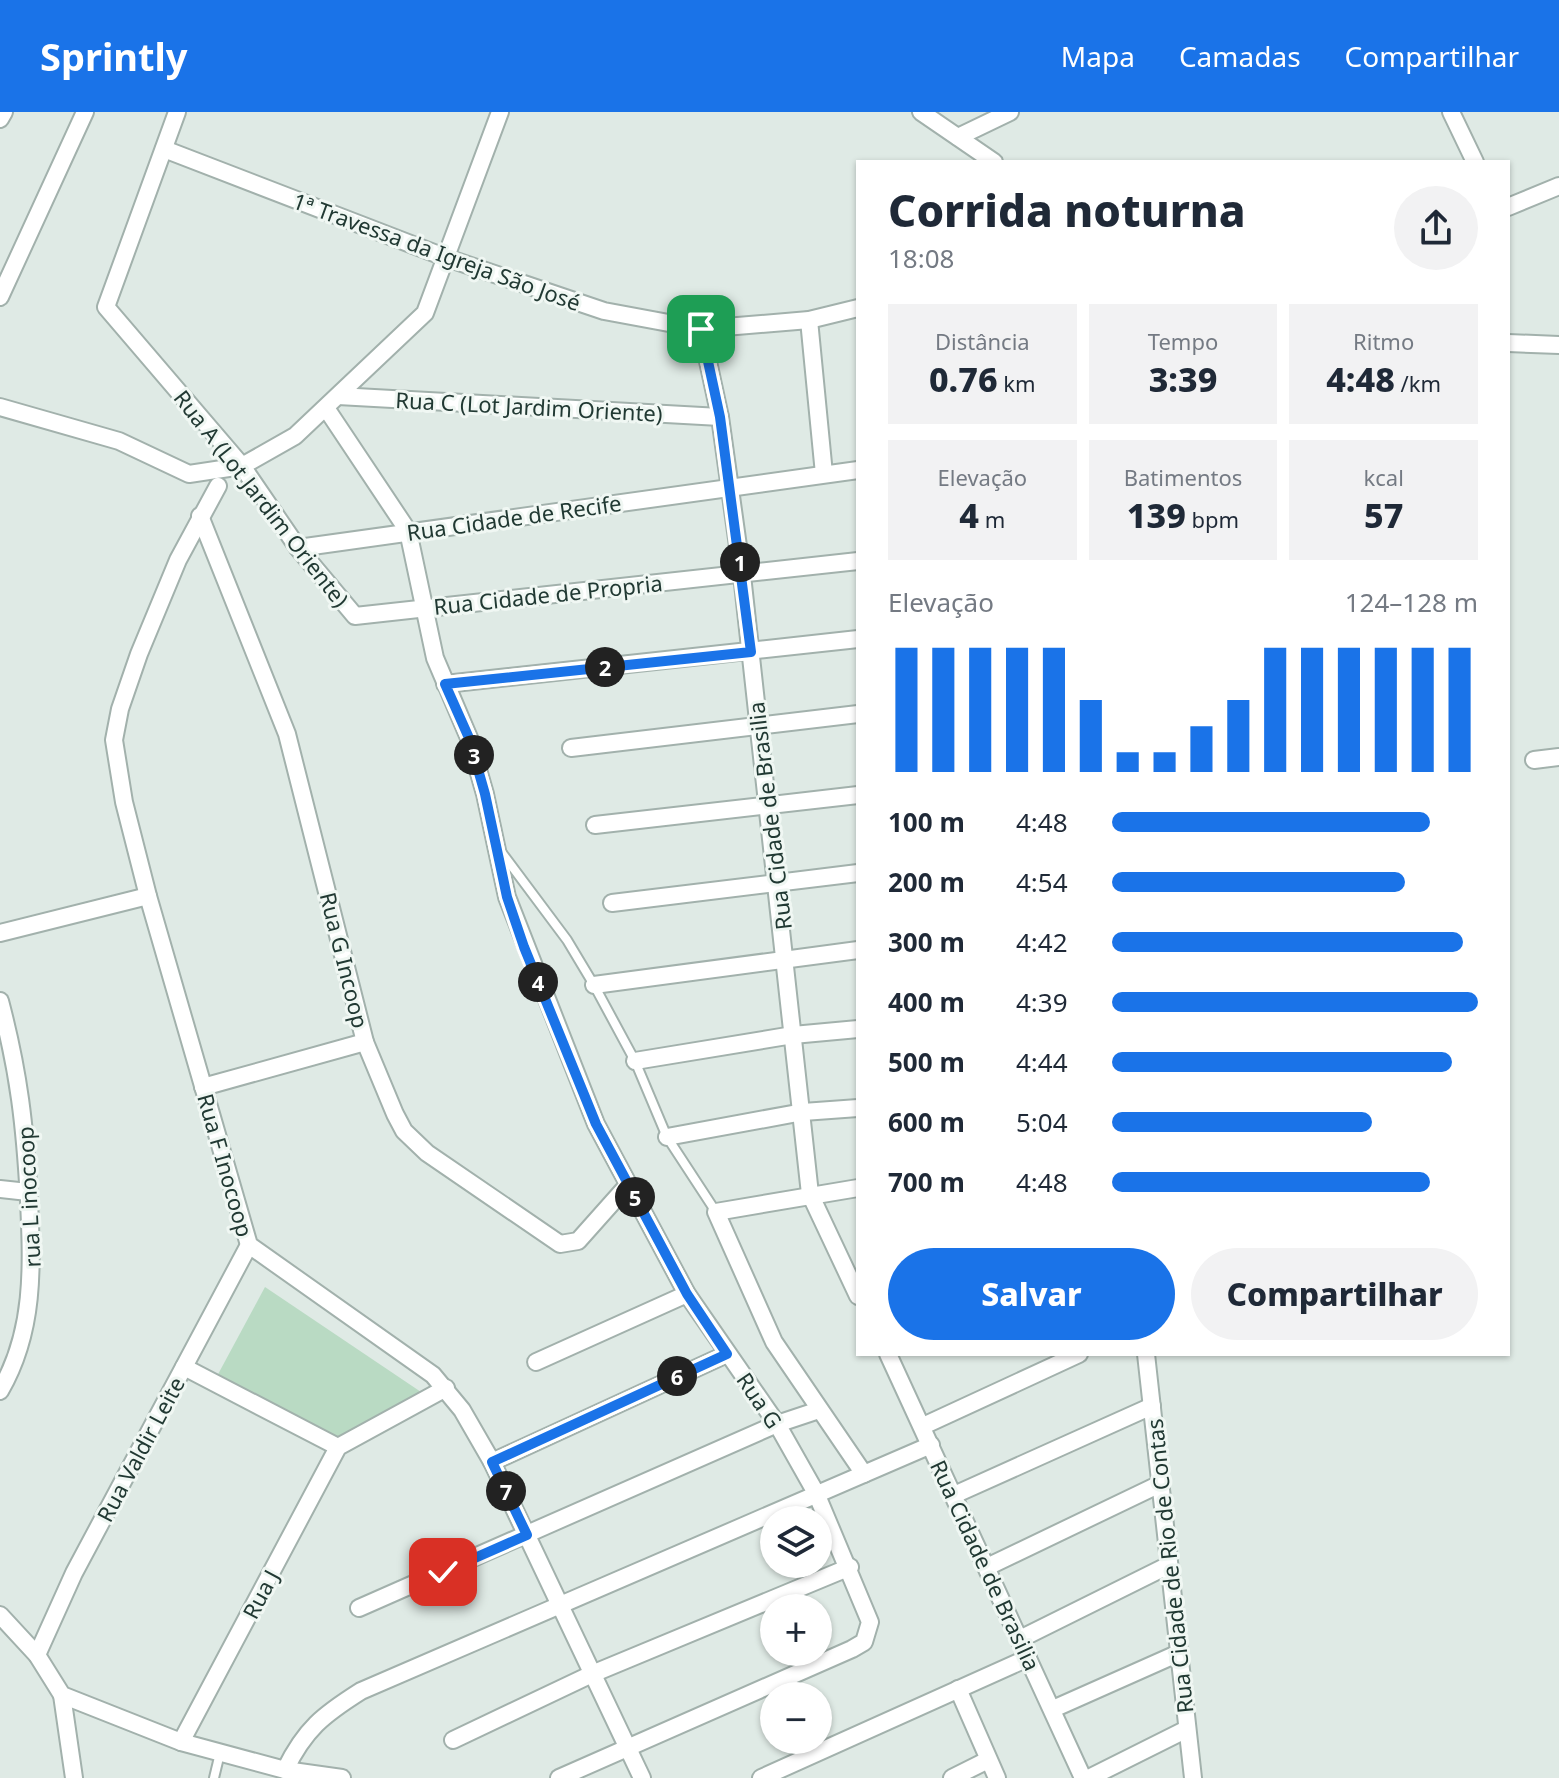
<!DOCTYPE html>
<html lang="pt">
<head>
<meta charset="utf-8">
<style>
  body { margin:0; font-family:"Noto Sans",sans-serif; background:#f2f2f3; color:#1f2937; height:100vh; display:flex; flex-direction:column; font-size:30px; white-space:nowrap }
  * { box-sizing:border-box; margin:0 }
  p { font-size:26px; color:#747a83 }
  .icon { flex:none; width:44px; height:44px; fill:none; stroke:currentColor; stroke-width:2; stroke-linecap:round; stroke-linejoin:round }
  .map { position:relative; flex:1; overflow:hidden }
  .details { position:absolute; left:856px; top:48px; width:654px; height:1196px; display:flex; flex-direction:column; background:#fff; border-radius:0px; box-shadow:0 2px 6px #0004 }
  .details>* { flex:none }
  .buttons { position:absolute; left:760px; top:1394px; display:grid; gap:16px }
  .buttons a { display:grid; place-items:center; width:72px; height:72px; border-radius:50%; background:#fff; box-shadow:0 2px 6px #0004; font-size:40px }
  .pin { position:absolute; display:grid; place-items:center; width:68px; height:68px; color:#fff; margin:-34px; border-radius:16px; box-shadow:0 4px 12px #0006 }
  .km { position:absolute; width:40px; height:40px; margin:-20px; border-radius:50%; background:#222; color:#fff; font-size:22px; line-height:40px; text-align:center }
  .round { display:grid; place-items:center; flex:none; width:84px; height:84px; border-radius:42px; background:#f2f2f3 }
  .summary { display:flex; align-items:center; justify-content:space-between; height:136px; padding:0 32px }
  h1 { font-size:44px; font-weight:800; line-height:60px }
  .figures { display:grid; grid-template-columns:repeat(3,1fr); gap:12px; height:136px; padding:8px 32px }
  .figures div { display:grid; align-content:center; border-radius:0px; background:#f2f2f3; text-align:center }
  .figures b { font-size:34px; font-weight:800 }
  .figures small { font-size:22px; font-weight:400 }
  .figures p { font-size:22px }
  .chart { height:224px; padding:16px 32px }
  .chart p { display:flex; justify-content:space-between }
  .chart svg { width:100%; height:144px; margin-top:8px; stroke:#1a73e8; stroke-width:6 }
  .button { display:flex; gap:16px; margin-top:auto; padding:16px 32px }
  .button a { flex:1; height:92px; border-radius:48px; background:#1a73e8; color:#fff; font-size:32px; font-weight:800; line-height:92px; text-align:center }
  .button a+a { background:#f2f2f3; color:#1f2937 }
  ul { padding:0 32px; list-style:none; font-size:26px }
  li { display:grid; grid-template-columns:128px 96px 1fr; align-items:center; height:60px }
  li i { height:20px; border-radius:10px; background:#1a73e8 }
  header { display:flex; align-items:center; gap:48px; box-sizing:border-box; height:112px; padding:0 40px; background:#1a73e8; color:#fff }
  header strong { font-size:38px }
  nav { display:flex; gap:44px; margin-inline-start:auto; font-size:28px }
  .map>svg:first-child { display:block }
</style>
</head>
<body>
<header>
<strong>Sprintly</strong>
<nav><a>Mapa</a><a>Camadas</a><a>Compartilhar</a></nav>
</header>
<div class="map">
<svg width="1559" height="1666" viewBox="0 0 1559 1666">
  <rect width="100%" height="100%" fill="#dfeae5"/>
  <polygon fill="#b9dac3" points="265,1175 424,1282 340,1333 216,1266"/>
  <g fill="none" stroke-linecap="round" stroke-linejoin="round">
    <g stroke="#a2b1ac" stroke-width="12">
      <g id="lane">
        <polyline points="502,741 567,828 594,873 635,949 667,1025 716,1100"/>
        <polyline points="214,1666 220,1641"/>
      </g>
    </g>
    <g stroke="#a2b1ac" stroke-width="20">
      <g id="street">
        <polyline points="177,0 106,195 242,354 298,436 355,504 858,449"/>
        <polyline points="921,0 994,50"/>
        <polyline points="1451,0 1475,50"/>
        <polyline points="0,7 4,0"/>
        <polyline points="958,25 1010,0"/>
        <polyline points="164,37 447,146 604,199 701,217 809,208 858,196"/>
        <polyline points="1508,95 1559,74"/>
        <polyline points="0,185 85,0"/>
        <polyline points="809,208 824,362"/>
        <polyline points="701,217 720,305 742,463 810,1082 858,1184"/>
        <polyline points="1508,231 1559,233"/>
        <polyline points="338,284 720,305"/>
        <polyline points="0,295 119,329 189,362 242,354 295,324 425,201 500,0"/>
        <polyline points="328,299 408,419 435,546 469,626 485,682 507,785 596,1012 687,1182 777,1312 816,1381 870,1510 864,1530 852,1537 559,1666"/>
        <polyline points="218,374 178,448 139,542 120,597 114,628 124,690 148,784 249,1133 433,1263 462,1298 492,1350 642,1666"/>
        <polyline points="200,404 287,622 365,930 395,1002 404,1019 427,1041 560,1132 578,1129 627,1074"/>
        <polyline points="298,436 858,358"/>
        <polyline points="445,572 858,527"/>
        <polyline points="571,636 858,602"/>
        <polyline points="1534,648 1559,645"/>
        <polyline points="595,713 858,683"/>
        <polyline points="612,791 858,761"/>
        <polyline points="0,821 148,784"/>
        <polyline points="594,873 858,838"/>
        <path d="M0,889C19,961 25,1014 29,1088C32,1155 35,1219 0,1279"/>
        <polyline points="635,949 793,923 858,917"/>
        <polyline points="203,975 365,930"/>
        <polyline points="667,1025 803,1000 858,996"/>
        <polyline points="858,1076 716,1100 774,1230 864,1362"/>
        <polyline points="0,1077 28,1080"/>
        <polyline points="888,1242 1083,1666"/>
        <polyline points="1146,1242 1193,1666"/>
        <polyline points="536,1250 687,1182"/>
        <polyline points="184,1255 338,1335"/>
        <polyline points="923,1314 1079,1242"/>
        <polyline points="492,1350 727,1242"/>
        <polyline points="954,1383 1152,1294"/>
        <polyline points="987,1455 1160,1372"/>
        <polyline points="359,1496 777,1312 819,1298"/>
        <polyline points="0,1503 37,1543 62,1583 181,1630 285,1658 342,1666"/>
        <polyline points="1020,1527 1169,1453"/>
        <polyline points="37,1543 74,1461 249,1133"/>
        <polyline points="958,1577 997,1666"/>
        <polyline points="62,1583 74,1666"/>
        <polyline points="1053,1597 1179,1541"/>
        <polyline points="453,1628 592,1562 850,1455"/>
        <polyline points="181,1630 338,1335 446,1276"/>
        <path d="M285,1658C305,1617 323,1603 361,1579L931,1333"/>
        <polyline points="761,1666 1028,1546"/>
        <polyline points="952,1666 988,1648"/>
        <polyline points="1089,1666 1187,1617"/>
      </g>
    </g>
    <use href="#lane" stroke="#fff" stroke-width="8"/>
    <use href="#street" stroke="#fff" stroke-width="16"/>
  </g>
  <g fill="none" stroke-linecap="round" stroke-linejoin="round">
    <g stroke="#fff" stroke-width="16">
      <polyline id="route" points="443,1460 527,1423 492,1350 727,1242 687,1182 596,1012 524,835 507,785 485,682 469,626 445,572 751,540 720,305 701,217"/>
    </g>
    <use href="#route" stroke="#1a73e8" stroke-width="10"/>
  </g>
  <g text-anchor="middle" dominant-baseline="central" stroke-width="6" stroke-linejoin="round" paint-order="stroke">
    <g font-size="22" fill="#213933" stroke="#f0f7f3">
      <text transform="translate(437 139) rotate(20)">1ª Travessa da Igreja São José</text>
      <text transform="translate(529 294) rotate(3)">Rua C (Lot Jardim Oriente)</text>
      <text transform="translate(262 386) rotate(52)">Rua A (Lot Jardim Oriente)</text>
      <text transform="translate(514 405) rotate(-8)">Rua Cidade de Recife</text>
      <text transform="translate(548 482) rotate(-6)">Rua Cidade de Propria</text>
      <text transform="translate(769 704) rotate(-97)">Rua Cidade de Brasilia</text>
      <text transform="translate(345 848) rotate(76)">Rua G Incoop</text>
      <text transform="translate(226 1053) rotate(74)">Rua F Inocoop</text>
      <text transform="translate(28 1085) rotate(-93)">rua L inocoop</text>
      <text transform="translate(760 1288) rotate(56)">Rua G</text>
      <text transform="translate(140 1337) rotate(-62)">Rua Valdir Leite</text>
      <text transform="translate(986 1453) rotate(65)">Rua Cidade de Brasilia</text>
      <text transform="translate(1169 1454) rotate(-96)">Rua Cidade de Rio de Contas</text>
      <text transform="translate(260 1482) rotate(-62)">Rua J</text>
    </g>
  </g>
</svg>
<div class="buttons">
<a><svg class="icon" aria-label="layers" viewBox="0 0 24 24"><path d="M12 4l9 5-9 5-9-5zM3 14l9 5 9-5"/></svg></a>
<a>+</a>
<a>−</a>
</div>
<div class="pin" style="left:701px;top:217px;background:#1e9e55"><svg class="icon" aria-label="arrive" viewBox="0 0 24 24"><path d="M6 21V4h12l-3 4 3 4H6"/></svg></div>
<div class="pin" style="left:443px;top:1460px;background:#d93025"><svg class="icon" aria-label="check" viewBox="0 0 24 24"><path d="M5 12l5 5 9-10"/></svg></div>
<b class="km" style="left:740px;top:450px">1</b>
<b class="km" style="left:605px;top:555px">2</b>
<b class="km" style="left:474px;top:643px">3</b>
<b class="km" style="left:538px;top:870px">4</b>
<b class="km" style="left:635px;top:1085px">5</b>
<b class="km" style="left:677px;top:1264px">6</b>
<b class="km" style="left:506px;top:1379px">7</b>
<section class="details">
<div class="summary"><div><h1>Corrida noturna</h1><p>18:08</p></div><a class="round"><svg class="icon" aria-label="share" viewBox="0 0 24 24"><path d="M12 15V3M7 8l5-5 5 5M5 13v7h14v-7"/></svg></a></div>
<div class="figures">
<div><p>Distância</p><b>0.76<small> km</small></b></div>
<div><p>Tempo</p><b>3:39</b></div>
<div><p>Ritmo</p><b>4:48<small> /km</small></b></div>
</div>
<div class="figures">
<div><p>Elevação</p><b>4<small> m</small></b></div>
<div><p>Batimentos</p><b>139<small> bpm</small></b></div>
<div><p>kcal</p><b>57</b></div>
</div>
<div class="chart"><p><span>Elevação</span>124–128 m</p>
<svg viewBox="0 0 160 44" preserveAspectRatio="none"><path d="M5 44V6M15 44V6M25 44V6M35 44V6M45 44V6M55 44V22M65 44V38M75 44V38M85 44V30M95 44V22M105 44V6M115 44V6M125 44V6M135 44V6M145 44V6M155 44V6"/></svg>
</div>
<ul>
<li><b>100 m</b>4:48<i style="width:87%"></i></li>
<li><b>200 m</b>4:54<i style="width:80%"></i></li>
<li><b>300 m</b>4:42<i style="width:96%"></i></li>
<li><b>400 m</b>4:39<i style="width:100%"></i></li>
<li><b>500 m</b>4:44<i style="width:93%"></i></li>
<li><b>600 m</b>5:04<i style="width:71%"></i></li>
<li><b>700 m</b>4:48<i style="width:87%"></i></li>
</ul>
<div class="button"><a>Salvar</a><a>Compartilhar</a></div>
</section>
</div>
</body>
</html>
